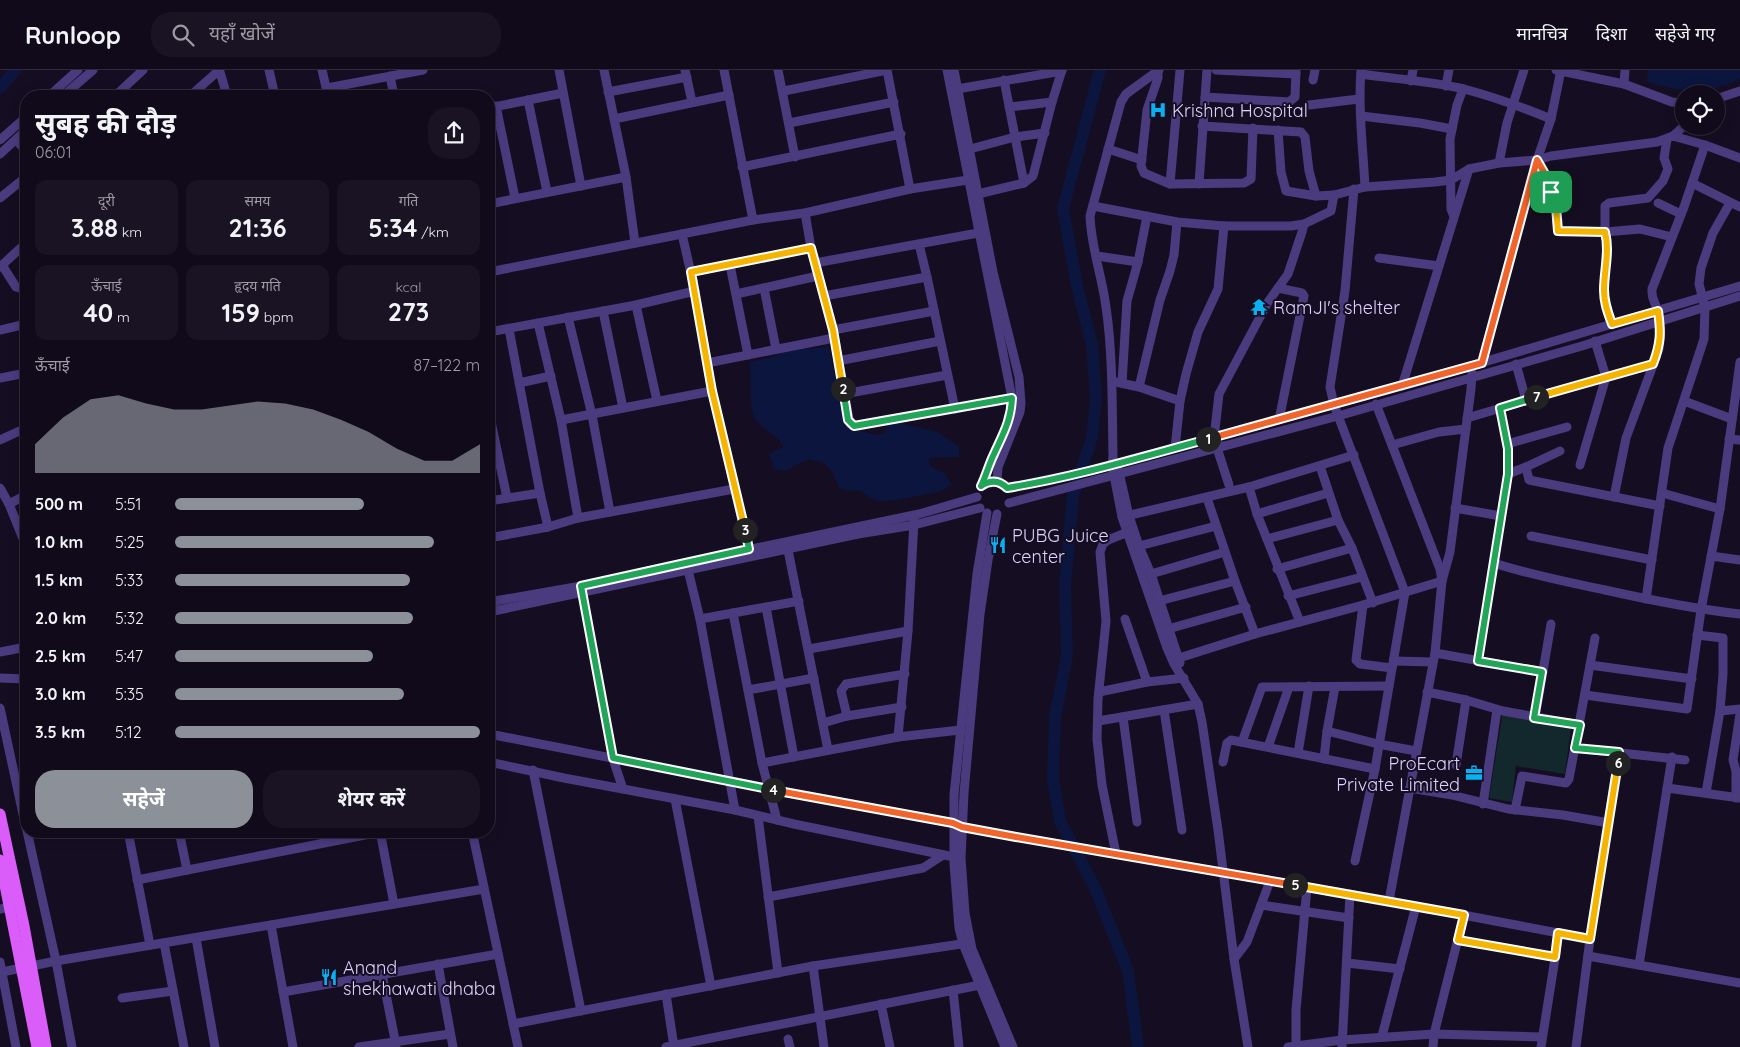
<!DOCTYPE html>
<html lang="hi">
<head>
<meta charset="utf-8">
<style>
  body { margin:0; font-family:Quicksand,"Noto Sans Devanagari",sans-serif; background:#191323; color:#f1f3f6; height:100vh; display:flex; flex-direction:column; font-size:19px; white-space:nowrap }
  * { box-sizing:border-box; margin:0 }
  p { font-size:16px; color:#9c9aa2 }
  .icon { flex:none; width:28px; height:28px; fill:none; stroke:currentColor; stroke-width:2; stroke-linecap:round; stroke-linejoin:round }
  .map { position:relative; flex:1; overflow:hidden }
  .panel { position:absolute; left:20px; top:20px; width:475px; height:748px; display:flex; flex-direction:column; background:#100a1a; border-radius:20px; box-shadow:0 2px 12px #0003,0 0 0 1px #302b39 }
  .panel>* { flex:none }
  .fabs { position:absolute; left:1675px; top:15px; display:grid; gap:10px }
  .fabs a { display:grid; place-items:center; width:50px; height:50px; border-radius:50%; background:#100a1a; box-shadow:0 2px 12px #0003,0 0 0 1px #302b39; font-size:25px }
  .pin { position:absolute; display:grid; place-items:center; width:42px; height:42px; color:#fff; margin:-21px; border-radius:10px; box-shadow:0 2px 8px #0006 }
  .km { position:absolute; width:25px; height:25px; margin:-12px; border-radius:50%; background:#222; color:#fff; font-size:14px; line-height:25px; text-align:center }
  .round { display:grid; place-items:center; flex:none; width:52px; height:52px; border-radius:20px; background:#191323 }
  .headline { display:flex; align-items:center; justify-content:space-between; height:85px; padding:0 15px }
  h1 { font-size:28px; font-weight:700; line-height:38px }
  .metrics { display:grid; grid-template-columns:repeat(3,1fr); gap:8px; height:85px; padding:5px 15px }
  .metrics div { display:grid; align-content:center; border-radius:12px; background:#191323; text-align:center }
  .metrics b { font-size:25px; font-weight:700 }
  .metrics small { font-size:14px; font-weight:400 }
  .metrics p { font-size:14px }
  .chart { height:140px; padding:10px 15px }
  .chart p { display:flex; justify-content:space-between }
  .chart svg { width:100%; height:90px; margin-top:5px; fill:#8c9099; opacity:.7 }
  .primary-button { display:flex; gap:10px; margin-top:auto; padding:10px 15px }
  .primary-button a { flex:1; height:58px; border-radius:20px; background:#8c9099; color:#fff; font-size:20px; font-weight:700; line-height:58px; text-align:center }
  .primary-button a+a { background:#191323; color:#f1f3f6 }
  ul { padding:0 15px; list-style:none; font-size:16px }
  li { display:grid; grid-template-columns:80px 60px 1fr; align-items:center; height:38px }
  li i { height:12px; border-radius:6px; background:#8c9099 }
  header { display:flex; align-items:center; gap:30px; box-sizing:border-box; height:70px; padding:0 25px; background:#100a1a; border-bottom:1px solid #302b39 }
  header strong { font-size:24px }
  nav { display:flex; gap:28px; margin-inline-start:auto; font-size:18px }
  .search { width:350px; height:45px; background:#191323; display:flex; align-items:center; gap:12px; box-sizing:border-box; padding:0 18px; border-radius:20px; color:#9c9aa2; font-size:19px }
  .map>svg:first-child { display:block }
</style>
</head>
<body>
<header>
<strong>Runloop</strong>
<div class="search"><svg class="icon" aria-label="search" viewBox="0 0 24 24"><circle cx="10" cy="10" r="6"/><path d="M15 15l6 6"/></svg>यहाँ खोजें</div>
<nav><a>मानचित्र</a><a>दिशा</a><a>सहेजे गए</a></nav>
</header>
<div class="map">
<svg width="1740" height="977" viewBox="0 0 1740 977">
  <rect width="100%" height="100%" fill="#150e22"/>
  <polygon fill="#12282c" points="1503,641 1571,658 1565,704 1516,696 1512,732 1489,728"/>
  <g fill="#0b153e">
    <path d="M1648,0H1740V9C1702,26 1686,23 1647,12Z"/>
    <path d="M829,277L845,357L876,365L883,364L890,353H900L938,362L959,377V387L929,388L930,396L944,403L952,415L938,422L896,430L879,431L869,427L861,421L845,420L839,418L833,403L824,393L808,389L785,401L774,399L769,384L783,377C779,364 762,361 755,348C749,336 751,307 750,292L770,288L787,280Z"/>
  </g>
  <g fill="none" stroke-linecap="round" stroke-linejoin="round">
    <g stroke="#0b153e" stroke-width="12">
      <polyline points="1100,0 1063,139 1077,216 1092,274 1096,328 1092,367 1073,426 1065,515 1067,586 1055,647 1053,709 1060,751 1095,818 1128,901 1138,977"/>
      <polyline points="0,18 15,0"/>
    </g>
    <g stroke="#4a3b7f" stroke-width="9">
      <polyline points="269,0 275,26"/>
      <polyline points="322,0 328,26"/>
      <polyline points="559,0 581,116"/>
      <polyline points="604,0 626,107 635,173"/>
      <polyline points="685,0 692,32"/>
      <polyline points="724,0 753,150"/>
      <polyline points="778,0 795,87"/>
      <path d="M947,0L1012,328C1011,351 1003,364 994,384C989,394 986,406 981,417"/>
      <polyline points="954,0 993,202 1019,307 1021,333 1020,342 998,397 997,412"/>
      <polyline points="1158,0 1158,8 1147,40 1141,96 1144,103 1170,114 1244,113 1251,109 1253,58"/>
      <path d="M1159,0L1126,24L1121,32L1090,146C1091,177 1102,206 1106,237C1113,284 1112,338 1113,386L1112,395L1122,447L1167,578L1174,594L1198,634L1202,652L1218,760L1234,889L1248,977"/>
      <polyline points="1216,0 1296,4"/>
      <path d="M1361,0C1358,39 1363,78 1365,117"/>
      <polyline points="1556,0 1624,14"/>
      <polyline points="1625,0 1624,14 1672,32 1684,33"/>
      <path d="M1361,4C1395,9 1430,11 1464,19C1494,27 1522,37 1551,49"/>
      <polyline points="390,6 394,26"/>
      <polyline points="1004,10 1024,113"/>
      <polyline points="1313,10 1315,0"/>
      <polyline points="1411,11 1413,0"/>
      <polyline points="1446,16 1449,0"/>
      <polyline points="327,18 423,0"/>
      <polyline points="957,19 1062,1"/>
      <polyline points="784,21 887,0 910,119"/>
      <polyline points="608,22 687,7"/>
      <polyline points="49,26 78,0"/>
      <polyline points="63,26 93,0"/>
      <polyline points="115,26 143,0"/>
      <polyline points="190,26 216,3 220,2 227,26"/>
      <polyline points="1205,27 1289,32 1295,27 1296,0"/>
      <polyline points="1716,29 1740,21"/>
      <polyline points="528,30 547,122"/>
      <polyline points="1309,35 1359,29"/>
      <polyline points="496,36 515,128"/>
      <polyline points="1009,37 1052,32"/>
      <polyline points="489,38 563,23"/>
      <polyline points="1361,46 1420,53 1452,59"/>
      <polyline points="614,49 729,25"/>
      <polyline points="789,53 894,32"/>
      <polyline points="1202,56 1301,62 1305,67 1309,101 1316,126"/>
      <polyline points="1278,60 1281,102 1286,121 1316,126 1334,125 1365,117 1435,112 1451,110 1469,99 1499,93 1537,90 1551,86 1657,72 1673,66 1684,56"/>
      <polyline points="1673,66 1705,75 1740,88"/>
      <polyline points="0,70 26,47"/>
      <polyline points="16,70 26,81"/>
      <polyline points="970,79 1015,67 1045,63"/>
      <polyline points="1108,79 1142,90"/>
      <polyline points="0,84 26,60"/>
      <path d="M1537,90C1544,102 1556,125 1556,139C1557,146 1555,156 1560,162H1605L1640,159L1672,167"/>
      <polyline points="1499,93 1507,53 1524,0"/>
      <polyline points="742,97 901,64"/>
      <polyline points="1692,113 1740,137"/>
      <polyline points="1170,114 1180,0"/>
      <polyline points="1199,114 1207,0"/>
      <polyline points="1354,119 1345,221 1330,317 1334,335 1405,522 1375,699 1355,791"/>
      <polyline points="978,124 1024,113 1033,106 1052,32 1062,0"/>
      <polyline points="0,128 26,107"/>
      <polyline points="1658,133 1681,144"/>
      <polyline points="489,134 626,107"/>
      <polyline points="1093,136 1177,152 1224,156 1291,156 1304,154 1331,141 1334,125"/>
      <polyline points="805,143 811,178 833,260 850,354 854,356 1012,328"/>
      <polyline points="1453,144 1451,139 1450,69 1457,35 1463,19"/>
      <polyline points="682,164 695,221 712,321 750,484"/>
      <polyline points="919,174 927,207 955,339"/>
      <polyline points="1097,186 1138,192"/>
      <polyline points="1379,188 1439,196"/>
      <polyline points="815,193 978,163"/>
      <polyline points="2,195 16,217 26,220"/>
      <polyline points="730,195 748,285"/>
      <polyline points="0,197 26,173"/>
      <polyline points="489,202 753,150 805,143 910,119 968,110"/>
      <polyline points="691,202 811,178"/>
      <polyline points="764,218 776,279"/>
      <polyline points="1278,218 1302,223 1304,226 1279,350"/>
      <polyline points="736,224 818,206"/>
      <polyline points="824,226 927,207"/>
      <polyline points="636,235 657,331"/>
      <polyline points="603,241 623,338"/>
      <polyline points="568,247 592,345 610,442"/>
      <polyline points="538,253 561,350 578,448"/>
      <polyline points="1612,255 1605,235 1604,221 1607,173 1605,162 1605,136 1609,133 1648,128 1663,111 1668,99 1664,88 1667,69"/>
      <polyline points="509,259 540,423 548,457"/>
      <polyline points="0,260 26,254"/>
      <polyline points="833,260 934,241"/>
      <polyline points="489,262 636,235 695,221"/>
      <polyline points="838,291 940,271"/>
      <polyline points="707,293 834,268"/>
      <polyline points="1482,293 1537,90 1551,49 1561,0"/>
      <polyline points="1516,294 1526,330"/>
      <polyline points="0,308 26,303"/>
      <polyline points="1116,312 1139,317 1180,331"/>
      <polyline points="519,313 551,306"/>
      <polyline points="1122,313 1127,231 1138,192 1147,146"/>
      <polyline points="1402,316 1469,99"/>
      <polyline points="1139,317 1160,230 1170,201 1174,185 1177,152"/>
      <polyline points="844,324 947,305"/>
      <polyline points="1684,331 1732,349"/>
      <polyline points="489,342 507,428"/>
      <polyline points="1467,348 1606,307 1653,294"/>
      <polyline points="561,350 712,321"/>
      <polyline points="1214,368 1219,324 1268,232 1288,204 1302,162 1304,154"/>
      <polyline points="1729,369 1740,370"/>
      <polyline points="0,370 26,358"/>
      <polyline points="1507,374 1567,357"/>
      <polyline points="1392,375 1439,362 1466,359"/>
      <polyline points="1222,376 1217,378 1229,415"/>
      <polyline points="1175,378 1180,331 1186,304 1198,262 1218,219 1224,156"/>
      <polyline points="1580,395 1606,307 1595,271"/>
      <polyline points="1320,396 1338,450 1352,478 1373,533"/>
      <polyline points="1526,397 1529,410 1660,436"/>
      <polyline points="1118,398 1129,446 1139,476 1151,504 1180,593"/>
      <polyline points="1508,404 1526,397 1560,381"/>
      <polyline points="1249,417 1257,444 1300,552"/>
      <polyline points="0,418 9,434 26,476"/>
      <polyline points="1007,418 1094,400 1413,313 1740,216"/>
      <polyline points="1662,423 1720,439"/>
      <path d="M1614,427L1626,368L1659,279C1661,267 1661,255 1658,242C1656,232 1651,231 1652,219L1684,137L1705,75"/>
      <polyline points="1207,428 1235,511 1255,564"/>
      <polyline points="489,431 540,423"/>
      <polyline points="1009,433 1338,346 1582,276 1740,226"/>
      <polyline points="9,434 26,425"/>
      <polyline points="1455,438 1501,446"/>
      <polyline points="987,443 977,504 954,725 954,794 959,858 963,874 1005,977"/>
      <polyline points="997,444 988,490 980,544 964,723 961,788 965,843 972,879 1013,977"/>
      <polyline points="1257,444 1328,423"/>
      <polyline points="1122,447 1249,417 1354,385"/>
      <polyline points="1531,466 1652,490"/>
      <polyline points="489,468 548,457 578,448 734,419"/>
      <polyline points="1267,469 1338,450"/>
      <polyline points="1139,476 1216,456"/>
      <polyline points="788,480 828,680"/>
      <polyline points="1711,486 1740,490"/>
      <path d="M1494,493C1530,505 1567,512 1605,520C1650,530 1694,539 1740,544"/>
      <polyline points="1277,499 1352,478"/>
      <polyline points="688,500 700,549 735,740"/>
      <polyline points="1151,504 1225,482"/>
      <polyline points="581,516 613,689 623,719"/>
      <polyline points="489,517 493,536"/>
      <polyline points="1288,526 1362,507"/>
      <polyline points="1646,529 1668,378 1704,269 1705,237 1699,214 1701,198 1713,163 1730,133"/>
      <polyline points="1159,531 1235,511"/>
      <polyline points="489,532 581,516 689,492 919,444 977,427"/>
      <polyline points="1363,535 1356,590 1360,594 1392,598"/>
      <polyline points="766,537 794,687"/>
      <polyline points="489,542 858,464 914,455 980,438"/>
      <polyline points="733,543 762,693 777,750"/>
      <polyline points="700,549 799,531"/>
      <polyline points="1125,549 1147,612"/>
      <polyline points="1168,559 1246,537"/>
      <polyline points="1697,565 1723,568 1723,604 1720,641 1706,723"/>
      <polyline points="809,579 908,561"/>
      <polyline points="0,582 26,577"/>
      <polyline points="1435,583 1543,602"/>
      <polyline points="1179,588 1255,564 1363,535 1442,511 1440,499 1376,334"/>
      <polyline points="1394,591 1433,592"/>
      <polyline points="1478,591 1508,404 1508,379 1500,338"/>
      <polyline points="1590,595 1692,609"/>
      <polyline points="0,608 26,609"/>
      <polyline points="748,620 814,608"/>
      <polyline points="1099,622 1147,612 1184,608"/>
      <polyline points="1427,622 1466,630 1503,641 1580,655"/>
      <polyline points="1585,625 1687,639 1701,540 1720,439 1740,292"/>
      <polyline points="0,638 26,758"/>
      <polyline points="1164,640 1182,760"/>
      <polyline points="1720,641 1740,639"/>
      <polyline points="847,646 841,621 846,614 905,604"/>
      <polyline points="1123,647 1137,752"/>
      <polyline points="1535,648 1551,554"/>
      <polyline points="1098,651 1198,634"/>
      <polyline points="823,653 847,646 902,637"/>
      <polyline points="1327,661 1378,674 1416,681"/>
      <path d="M489,664C643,694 798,725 953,753L962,757L1016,767L1389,831L1590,869"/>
      <polyline points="898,667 908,561 914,451"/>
      <polyline points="1242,672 1262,617 1389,616"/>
      <polyline points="1268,677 1289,617"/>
      <polyline points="1575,678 1685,690"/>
      <polyline points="1298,683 1309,616"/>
      <polyline points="1324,689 1327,661 1335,617"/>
      <polyline points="489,692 564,708 735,740 794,754 959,788"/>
      <polyline points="1223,692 1227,673 1231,670 1375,699"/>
      <polyline points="762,693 898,667 960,660"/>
      <polyline points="1456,695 1466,630"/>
      <polyline points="533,700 581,941"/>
      <polyline points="1410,718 1452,725 1508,739 1563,745 1609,753"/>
      <polyline points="1667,718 1740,728"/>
      <polyline points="1736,728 1736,701 1733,690 1740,644"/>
      <polyline points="675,729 711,916"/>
      <polyline points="1483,734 1497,640"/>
      <polyline points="1515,740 1522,706 1560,712 1566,713 1569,709 1595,568"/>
      <polyline points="758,746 778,903"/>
      <polyline points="27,761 56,891 72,977"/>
      <polyline points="128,761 150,875"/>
      <polyline points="179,761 187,800"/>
      <polyline points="380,761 394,834"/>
      <polyline points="472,761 518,977"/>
      <polyline points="1116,784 1102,715 1097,669 1098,629 1106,551 1100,482 1103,474 1108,470 1133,460"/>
      <polyline points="137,810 380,762"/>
      <polyline points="768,827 923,798 943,785"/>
      <polyline points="1389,831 1435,583 1442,511 1450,482 1471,319 1472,303"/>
      <polyline points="1261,835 1349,848"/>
      <polyline points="0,839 10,837"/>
      <polyline points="271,855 293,977"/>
      <polyline points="196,868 215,977"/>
      <polyline points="1458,870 1555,887"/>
      <polyline points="164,873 184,977"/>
      <polyline points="1588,886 1740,913"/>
      <polyline points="1234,889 1247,872 1270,811"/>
      <polyline points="0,892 16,977"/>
      <polyline points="1347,893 1400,899"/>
      <polyline points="438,894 453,977"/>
      <polyline points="1639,895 1672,687"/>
      <polyline points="813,896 824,977"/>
      <polyline points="2,902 56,891 484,819"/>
      <polyline points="382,904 396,975"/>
      <polyline points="953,920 959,977"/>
      <polyline points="283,922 498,884"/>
      <polyline points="666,924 674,977"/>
      <polyline points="122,928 173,921"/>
      <polyline points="881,934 890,977"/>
      <polyline points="513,954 813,896 968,873"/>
      <polyline points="1382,966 1416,836"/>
      <polyline points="788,969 790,977"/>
      <polyline points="1296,976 1296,940 1307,817"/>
      <polyline points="359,977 450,964"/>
      <polyline points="666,977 980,915"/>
      <polyline points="1288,977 1342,970 1434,964 1542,967"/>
      <polyline points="1342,977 1350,824"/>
      <polyline points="1433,977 1434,964 1464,845"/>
      <polyline points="1541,977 1559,863"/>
      <polyline points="1576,977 1590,869 1619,682"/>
    </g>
    <g stroke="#da5cf9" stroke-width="11">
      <polyline points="0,744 24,856 46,977"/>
      <polyline points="0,790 37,977"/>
    </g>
  </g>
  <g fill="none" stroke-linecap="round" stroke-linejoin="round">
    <g stroke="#fff" stroke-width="10">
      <polyline id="split-1" points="1208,369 1482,293 1537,90 1545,104 1551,122"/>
    </g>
    <g stroke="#fff" stroke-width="10">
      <path id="split-2" d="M843,319L848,350L854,356L1012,328C1011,351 1003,364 994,384C989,394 986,406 981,416C990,410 999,410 1007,418C1075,407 1141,387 1208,369"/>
    </g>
    <g stroke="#fff" stroke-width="10">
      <polyline id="split-3" points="745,460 712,321 691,202 811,178 833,260 843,319"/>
    </g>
    <g stroke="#fff" stroke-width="10">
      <polyline id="split-4" points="745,460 749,479 581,516 613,688 773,720"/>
    </g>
    <g stroke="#fff" stroke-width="10">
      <polyline id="split-5" points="773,720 953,753 962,757 1016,767 1295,815"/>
    </g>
    <g stroke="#fff" stroke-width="10">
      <polyline id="split-6" points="1295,815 1464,845 1458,870 1555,887 1558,863 1590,869 1618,693"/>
    </g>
    <g stroke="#fff" stroke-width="10">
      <polyline id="split-7" points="1536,327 1500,338 1508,379 1508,404 1478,591 1542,602 1534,648 1580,655 1575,678 1619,682 1618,693"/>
    </g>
    <g stroke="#fff" stroke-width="10">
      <path id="split-8" d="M1536,327L1653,294C1661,273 1661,262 1658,241L1612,254C1608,243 1604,233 1604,220C1604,201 1610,181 1605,162L1558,161L1556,136L1551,122"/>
    </g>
    <use href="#split-1" stroke="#f0652b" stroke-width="6"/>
    <use href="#split-2" stroke="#22a559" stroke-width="6"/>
    <use href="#split-3" stroke="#f5b400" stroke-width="6"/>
    <use href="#split-4" stroke="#22a559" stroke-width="6"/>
    <use href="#split-5" stroke="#f0652b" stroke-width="6"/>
    <use href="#split-6" stroke="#f5b400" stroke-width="6"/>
    <use href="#split-7" stroke="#22a559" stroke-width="6"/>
    <use href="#split-8" stroke="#f5b400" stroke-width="6"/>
  </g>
  <defs>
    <g id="hospital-bare" transform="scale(1.35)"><path d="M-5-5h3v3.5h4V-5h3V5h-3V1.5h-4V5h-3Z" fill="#09b1f1" stroke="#150e22" stroke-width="2.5" paint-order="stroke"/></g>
    <g id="temple-bare" transform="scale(1.35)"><path d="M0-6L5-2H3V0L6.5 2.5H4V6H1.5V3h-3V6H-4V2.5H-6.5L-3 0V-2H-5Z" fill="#09b1f1" stroke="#150e22" stroke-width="2.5" paint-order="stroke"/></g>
    <g id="restaurant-bare" transform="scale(1.35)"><path d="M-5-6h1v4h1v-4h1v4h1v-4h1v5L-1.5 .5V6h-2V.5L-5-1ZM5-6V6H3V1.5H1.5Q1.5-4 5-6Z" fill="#09b1f1" stroke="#150e22" stroke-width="2.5" paint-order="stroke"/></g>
    <g id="office-bare" transform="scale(1.35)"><path d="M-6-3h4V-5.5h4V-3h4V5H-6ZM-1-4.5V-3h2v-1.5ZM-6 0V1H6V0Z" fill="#09b1f1" stroke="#150e22" stroke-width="2.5" paint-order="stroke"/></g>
  </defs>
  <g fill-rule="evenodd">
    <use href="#hospital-bare" x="1158" y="40"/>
    <use href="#temple-bare" x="1259" y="237"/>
    <use href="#restaurant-bare" x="998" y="475"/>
    <use href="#office-bare" x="1474" y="703"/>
    <use href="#restaurant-bare" x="329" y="907"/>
  </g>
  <g text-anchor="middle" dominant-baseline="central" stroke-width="4" stroke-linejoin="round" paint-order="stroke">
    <g font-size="18" fill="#ded1fd" stroke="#150e22" text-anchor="start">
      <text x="1172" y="40">Krishna Hospital</text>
      <text x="1273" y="237">RamJI's shelter</text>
      <text x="1012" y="465">PUBG Juice<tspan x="1012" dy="21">center</tspan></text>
      <text x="1460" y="693" text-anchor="end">ProEcart<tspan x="1460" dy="21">Private Limited</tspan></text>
      <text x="343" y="897">Anand<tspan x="343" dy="21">shekhawati dhaba</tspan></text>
    </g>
  </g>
</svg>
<div class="fabs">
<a><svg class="icon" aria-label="locate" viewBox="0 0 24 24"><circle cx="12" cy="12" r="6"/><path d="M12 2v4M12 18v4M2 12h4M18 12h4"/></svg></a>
</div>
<div class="pin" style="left:1551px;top:122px;background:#1e9e55"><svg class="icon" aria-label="arrive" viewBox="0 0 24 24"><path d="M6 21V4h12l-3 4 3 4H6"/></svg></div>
<b class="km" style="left:1208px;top:369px">1</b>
<b class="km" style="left:843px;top:319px">2</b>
<b class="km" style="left:745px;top:460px">3</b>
<b class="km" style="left:773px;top:720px">4</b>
<b class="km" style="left:1295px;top:815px">5</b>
<b class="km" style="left:1618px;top:693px">6</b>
<b class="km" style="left:1536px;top:327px">7</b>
<section class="panel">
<div class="headline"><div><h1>सुबह की दौड़</h1><p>06:01</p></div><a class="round"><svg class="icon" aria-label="share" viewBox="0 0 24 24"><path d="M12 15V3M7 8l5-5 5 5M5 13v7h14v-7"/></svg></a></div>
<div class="metrics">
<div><p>दूरी</p><b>3.88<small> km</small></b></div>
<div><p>समय</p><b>21:36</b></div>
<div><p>गति</p><b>5:34<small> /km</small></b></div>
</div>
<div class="metrics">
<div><p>ऊँचाई</p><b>40<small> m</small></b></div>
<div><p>हृदय गति</p><b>159<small> bpm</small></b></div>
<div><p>kcal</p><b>273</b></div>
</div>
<div class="chart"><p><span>ऊँचाई</span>87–122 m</p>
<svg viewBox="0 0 160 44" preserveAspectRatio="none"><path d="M0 44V30L10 17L20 8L30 6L40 10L50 13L60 13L70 11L80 9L90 10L100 13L110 18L120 24L130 32L140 38L150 38L160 30V44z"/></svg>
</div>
<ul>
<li><b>500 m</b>5:51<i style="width:62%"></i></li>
<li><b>1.0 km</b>5:25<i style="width:85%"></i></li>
<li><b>1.5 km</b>5:33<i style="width:77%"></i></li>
<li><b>2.0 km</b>5:32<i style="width:78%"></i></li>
<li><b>2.5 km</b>5:47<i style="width:65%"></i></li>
<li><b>3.0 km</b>5:35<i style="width:75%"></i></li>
<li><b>3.5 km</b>5:12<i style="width:100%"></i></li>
</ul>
<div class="primary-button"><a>सहेजें</a><a>शेयर करें</a></div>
</section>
</div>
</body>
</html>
